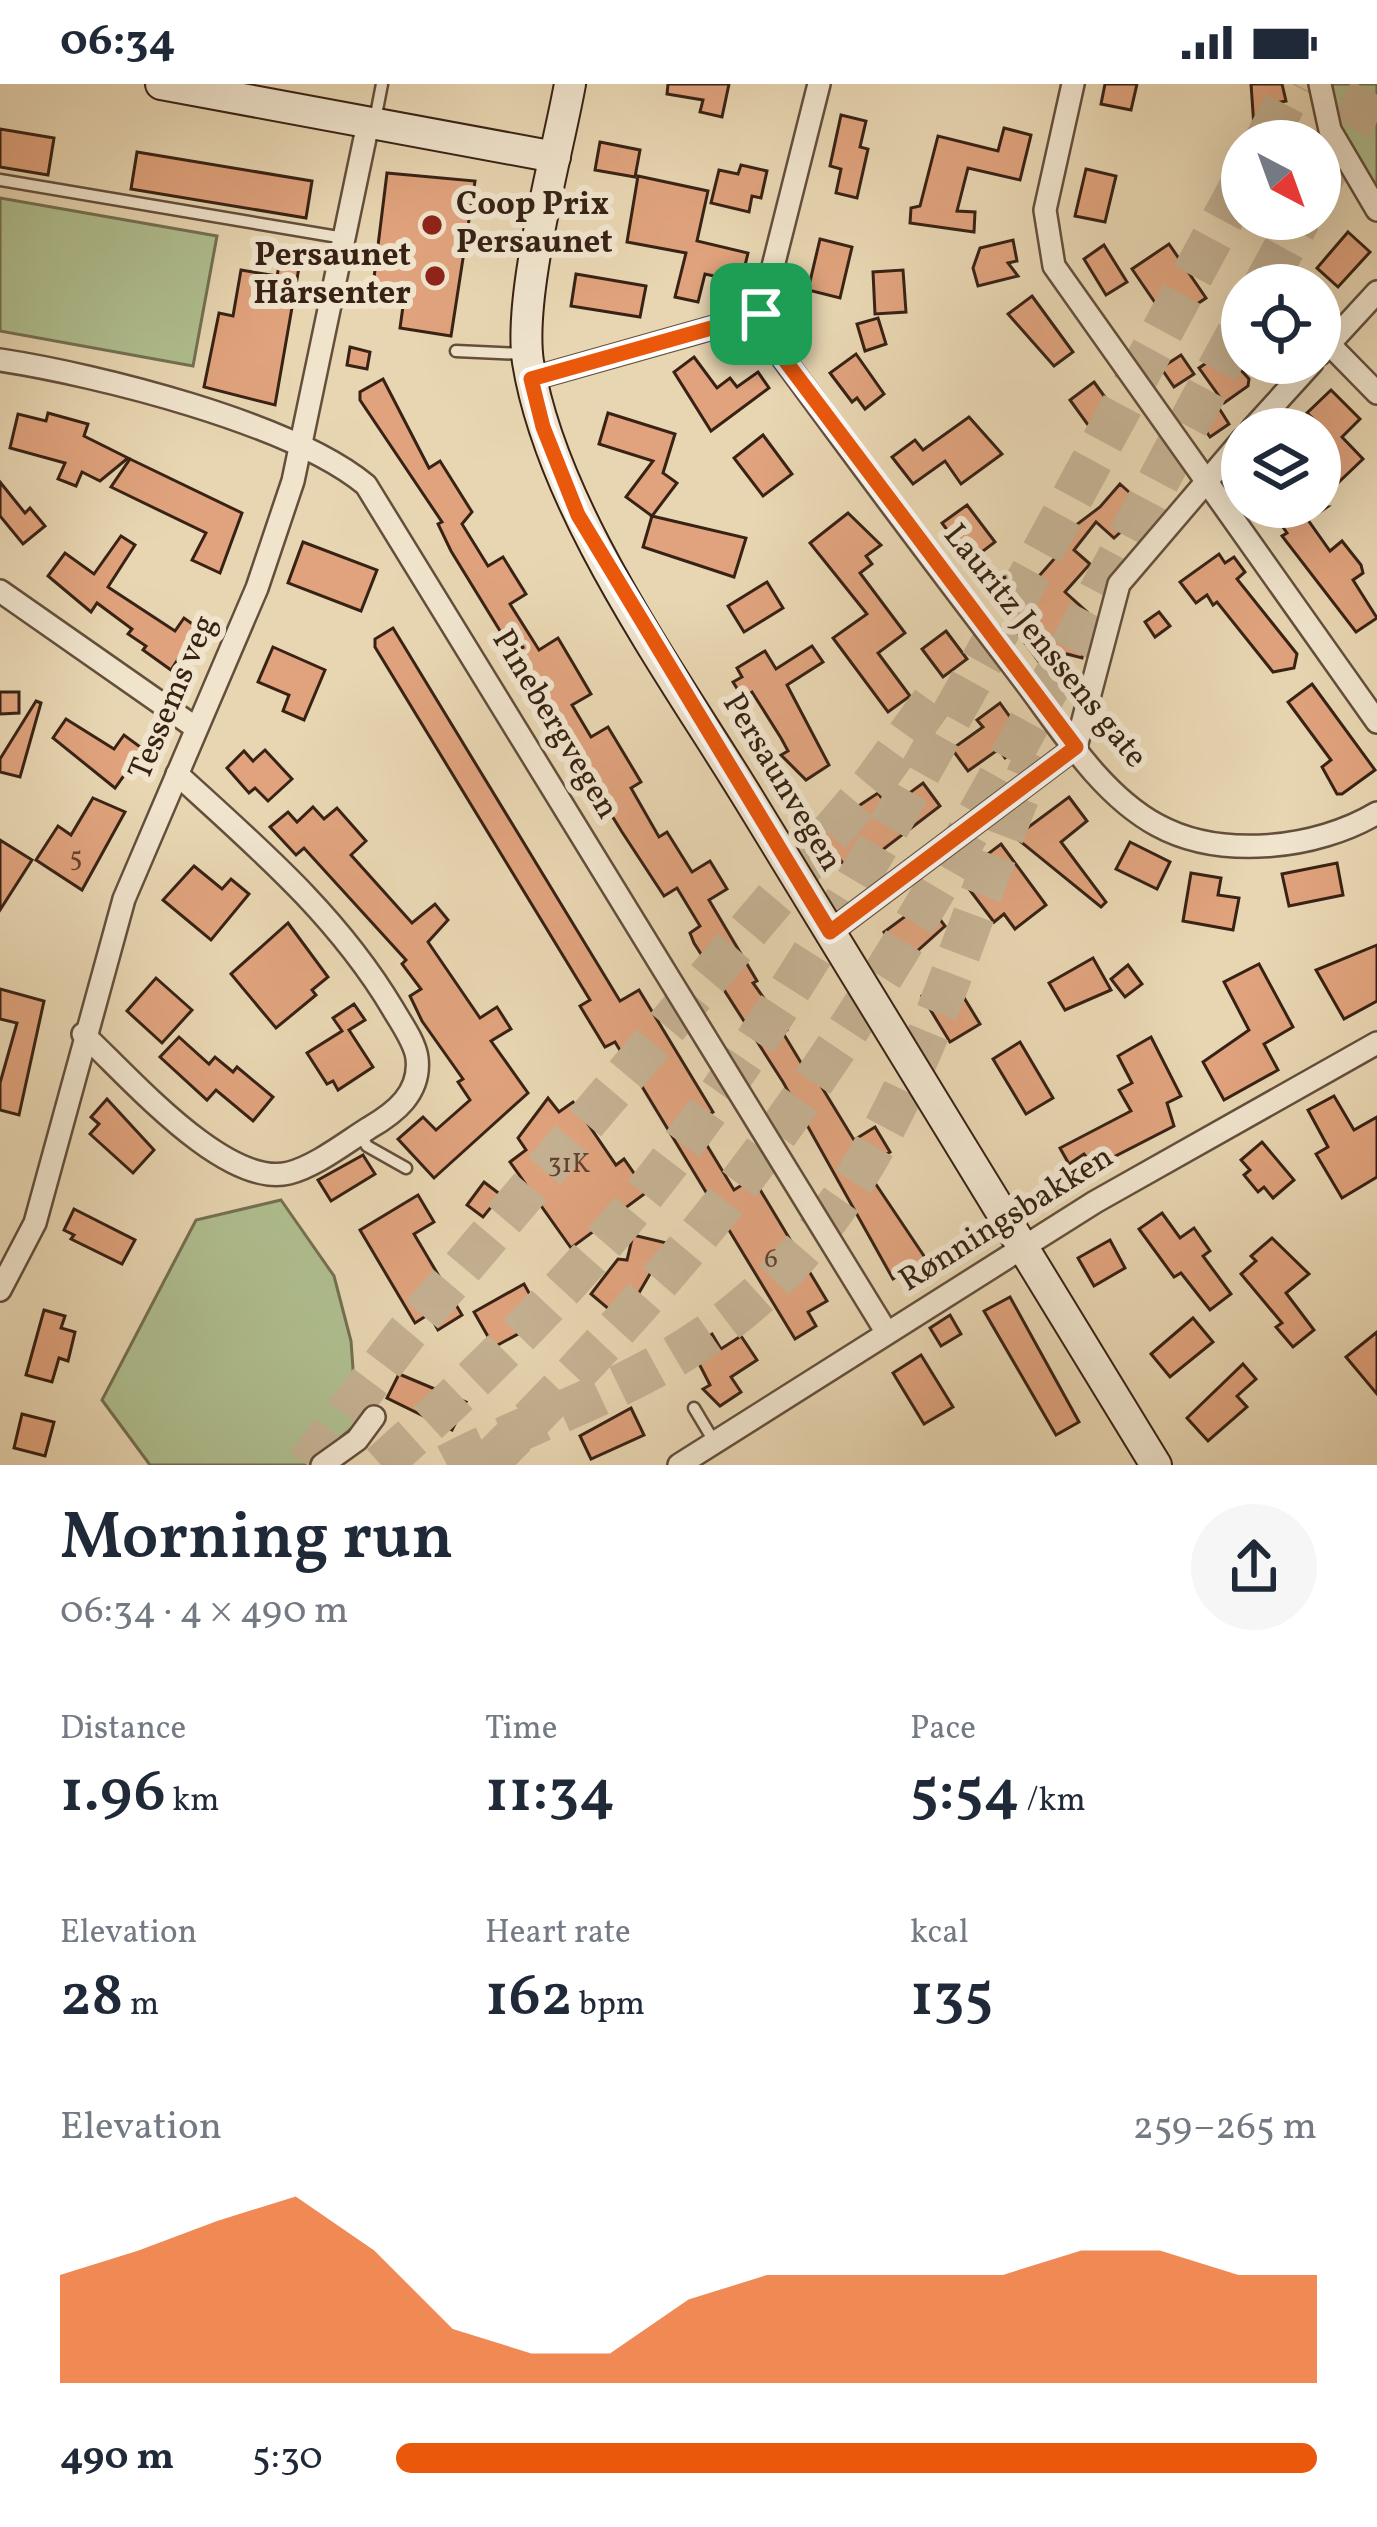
<!DOCTYPE html>
<html lang="en">
<head>
<meta charset="utf-8">
<style>
  body { margin:0; font-family:Vollkorn,serif; background:#f6f6f7; color:#1f2937; height:100vh; display:flex; flex-direction:column; font-size:45px; white-space:nowrap }
  * { box-sizing:border-box; margin:0 }
  p { font-size:39px; color:#747a83 }
  .icon { flex:none; width:66px; height:66px; fill:none; stroke:currentColor; stroke-width:2; stroke-linecap:round; stroke-linejoin:round }
  .map { position:relative; height:1381px; overflow:hidden }
  .drawer { display:flex; flex-direction:column; background:#fff; flex:1 }
  .drawer>* { flex:none }
  .needle { width:78px; rotate:139deg }
  .buttons { position:absolute; left:1221px; top:36px; display:grid; gap:24px }
  .buttons a { display:grid; place-items:center; width:120px; height:120px; border-radius:50%; background:#fff; box-shadow:0 12px 48px #0002; font-size:60px }
  .pin { position:absolute; display:grid; place-items:center; width:102px; height:102px; color:#fff; margin:-51px; border-radius:24px; box-shadow:0 6px 18px #0006 }
  .round { display:grid; place-items:center; flex:none; width:126px; height:126px; border-radius:63px; background:#f6f6f7 }
  .overview { display:flex; align-items:center; justify-content:space-between; height:204px; padding:0 60px }
  h1 { font-size:66px; font-weight:600; line-height:90px }
  .figures { display:grid; grid-template-columns:repeat(3,1fr); gap:18px; height:204px; padding:12px 60px }
  .figures div { display:grid; align-content:center }
  .figures b { font-size:60px; font-weight:600 }
  .figures small { font-size:33px; font-weight:400 }
  .figures p { font-size:33px }
  .chart { height:336px; padding:24px 60px }
  .chart p { display:flex; justify-content:space-between }
  .chart svg { width:100%; height:216px; margin-top:12px; fill:#ea580c; opacity:.7 }
  ul { padding:0 60px; list-style:none; font-size:39px }
  li { display:grid; grid-template-columns:192px 144px 1fr; align-items:center; height:90px }
  li i { height:30px; border-radius:15px; background:#ea580c }
  .status { display:flex; justify-content:space-between; align-items:center; height:84px; padding:0 60px; background:#fff; direction:ltr }
  .status svg { height:33px; fill:currentColor }
  .map>svg:first-child { display:block }
</style>
</head>
<body>
<div class="status"><b>06:34</b><svg viewBox="0 0 49 12"><path d="M0 12V9h3v3zM5 12V6h3v6zM10 12V3h3v9zM15 12V0h3v12zM26 1h20v11H26zM47 4h2v5h-2z"/></svg></div>
<div class="map">
<svg width="1377" height="1381" viewBox="0 0 1377 1381">
  <rect width="100%" height="100%" fill="#e8d6b2"/>
  <filter id="stains"><feTurbulence type="fractalNoise" baseFrequency=".00167" numOctaves="4"/><feColorMatrix values="0 0 0 0 .2 0 0 0 0 .09 0 0 0 0 .02 0 0 0 .5 -.17"/></filter>
  <radialGradient id="worn" r=".72"><stop offset=".6" stop-color="#630" stop-opacity="0"/><stop offset="1" stop-color="#630" stop-opacity=".3"/></radialGradient>
  <g fill="#b0bf90" stroke="#747052" stroke-width="3">
    <polygon points="1322,0 1377,0 1377,123 1351,86"/>
    <polygon points="0,114 217,152 193,282 0,247"/>
    <polygon points="281,1116 334,1192 351,1257 357,1340 307,1381 150,1381 102,1316 196,1136"/>
  </g>
  <g fill="#e0a37d" stroke="#382215" stroke-width="3">
    <polygon points="668,0 729,0 722,33 700,28 703,16 667,10"/>
    <polygon points="1105,0 1137,0 1131,26 1101,20"/>
    <polygon points="1251,0 1282,0 1286,17 1276,19 1285,57 1255,57"/>
    <polygon points="841,31 866,37 860,63 868,65 857,114 836,109 841,85 830,82"/>
    <polygon points="1004,44 1031,51 1020,96 968,84 957,127 975,128 974,148 910,139 911,124 920,122 938,52 998,67"/>
    <polygon points="0,45 54,54 48,91 0,83"/>
    <polygon points="600,58 640,66 635,93 595,86"/>
    <polygon points="137,68 312,97 306,134 131,105"/>
    <polygon points="741,81 767,87 761,114 752,112 749,128 711,119 719,86 738,90"/>
    <polygon points="1086,85 1116,92 1105,138 1075,132"/>
    <polygon points="387,89 475,97 451,252 400,244 404,215 372,210"/>
    <polygon points="638,92 708,107 697,157 748,169 741,198 705,190 698,218 675,213 686,169 627,158"/>
    <polygon points="1348,148 1370,168 1338,203 1317,184"/>
    <polygon points="820,155 852,163 840,214 808,206"/>
    <polygon points="1013,156 1017,177 1008,179 1018,192 978,202 973,184 980,164"/>
    <polygon points="1169,160 1206,214 1169,239 1132,185"/>
    <polygon points="1104,161 1127,198 1106,211 1084,175"/>
    <polygon points="282,168 301,172 275,321 204,303 219,229 233,232 241,186 277,192"/>
    <polygon points="903,186 906,228 875,230 873,188"/>
    <polygon points="576,190 646,202 640,233 571,222"/>
    <polygon points="1032,212 1073,268 1054,282 1008,230"/>
    <polygon points="878,234 886,260 865,267 857,240"/>
    <polygon points="350,263 370,268 367,285 347,281"/>
    <polygon points="1224,267 1249,295 1248,302 1224,319 1199,284"/>
    <polygon points="856,270 884,310 865,325 857,314 852,318 830,289"/>
    <polygon points="1181,271 1194,290 1174,303 1161,284"/>
    <polygon points="694,273 717,304 730,294 737,303 758,288 769,304 711,347 674,288"/>
    <polygon points="383,295 429,384 440,377 472,428 462,440 488,482 503,473 526,510 510,520 539,566 558,554 574,581 591,610 572,621 591,653 608,643 641,698 631,704 659,753 667,748 692,788 710,777 727,805 709,816 757,897 753,899 787,946 783,949 803,982 807,979 854,1056 875,1043 890,1068 865,1084 926,1175 893,1195 783,998 694,859 690,849 700,842 677,804 664,812 622,748 571,666 557,641 562,638 518,565 513,568 451,467 438,440 442,438 360,316 360,308"/>
    <polygon points="1094,298 1120,334 1096,352 1070,316"/>
    <polygon points="1331,306 1360,335 1342,353 1363,375 1320,416 1320,341 1307,329"/>
    <polygon points="1217,321 1229,340 1210,353 1197,334"/>
    <polygon points="48,329 88,340 84,352 128,374 100,397 82,388 76,402 58,395 65,379 10,364 18,330 46,337"/>
    <polygon points="608,329 675,350 663,389 677,399 652,432 746,454 734,493 643,463 652,432 626,413 653,377 599,360"/>
    <polygon points="969,333 1002,370 961,400 945,377 913,400 892,373 915,356 923,366"/>
    <polygon points="763,351 792,390 763,412 734,374"/>
    <polygon points="130,375 242,429 220,489 192,476 206,449 111,403"/>
    <polygon points="0,398 25,429 30,424 45,442 23,460 0,432"/>
    <polygon points="1120,400 1147,424 1114,454 1096,438 1074,466 1090,480 1065,508 1087,528 1069,549 1086,552 1082,574 1067,570 1045,586 987,508 1010,490 1024,509 1055,474 1047,463 1100,423"/>
    <polygon points="967,421 995,458 970,477 942,439"/>
    <polygon points="1269,423 1327,423 1308,436 1330,467 1342,457 1361,481 1363,489 1353,496 1377,534 1356,548 1282,452 1287,449"/>
    <polygon points="848,429 881,461 866,472 872,480 860,489 905,549 878,569 910,612 888,628 833,554 867,530 810,459"/>
    <polygon points="121,452 135,461 108,503 175,547 184,534 198,544 171,586 143,566 146,562 128,550 132,545 97,519 91,528 48,492 65,469 94,490"/>
    <polygon points="303,458 377,486 361,527 288,499"/>
    <polygon points="1219,470 1225,479 1234,473 1245,488 1237,495 1297,570 1294,584 1273,588 1217,518 1213,521 1207,511 1196,519 1180,498"/>
    <polygon points="767,498 783,524 744,548 728,522"/>
    <polygon points="1159,528 1170,542 1155,553 1145,538"/>
    <polygon points="393,544 620,917 639,906 653,929 713,1028 694,1040 734,1106 753,1094 827,1217 808,1228 816,1242 795,1255 615,958 605,963 580,922 590,916 375,563 375,555"/>
    <polygon points="946,547 967,575 943,593 922,565"/>
    <polygon points="812,562 823,578 787,601 829,681 806,696 781,671 788,667 781,654 752,608 743,614 733,598 742,593 737,584 765,567 776,585"/>
    <polygon points="273,563 325,586 304,636 283,627 289,611 258,598"/>
    <polygon points="1312,600 1375,686 1342,710 1337,710 1322,683 1331,676 1288,618"/>
    <polygon points="0,608 19,608 19,629 0,630"/>
    <polygon points="36,617 41,619 20,693 0,688 0,675"/>
    <polygon points="1000,619 1028,658 1005,674 999,665 968,687 952,665 983,643 977,636"/>
    <polygon points="66,635 114,665 124,651 143,665 115,704 53,654"/>
    <polygon points="265,666 292,695 268,717 255,704 249,709 227,684 244,667 253,677"/>
    <polygon points="923,699 940,722 851,790 814,741 841,720 848,729 878,709 889,724"/>
    <polygon points="1069,713 1087,737 1061,758 1106,818 1101,823 1015,753"/>
    <polygon points="93,714 125,728 82,806 36,776 58,742 71,751"/>
    <polygon points="313,723 324,735 337,724 366,757 351,771 412,839 435,820 448,836 428,858 480,934 497,923 511,945 491,957 528,1009 434,1094 398,1055 423,1033 436,1046 470,1016 458,998 463,995 422,937 410,912 421,905 402,880 406,876 304,764 296,771 270,743 288,728 297,738"/>
    <polygon points="0,756 32,776 0,826"/>
    <polygon points="1130,758 1170,778 1157,805 1116,785"/>
    <polygon points="1001,760 1046,821 1015,845 1004,830 994,838 966,801 971,797 964,788"/>
    <polygon points="1337,779 1343,811 1289,822 1282,790"/>
    <polygon points="194,782 222,805 231,795 249,810 211,856 163,816"/>
    <polygon points="1191,789 1221,794 1218,811 1239,814 1233,846 1183,837"/>
    <polygon points="926,817 945,842 906,877 884,848"/>
    <polygon points="288,839 328,893 312,906 316,911 276,944 231,890"/>
    <polygon points="1377,861 1377,917 1344,935 1316,886"/>
    <polygon points="1093,874 1111,906 1065,926 1049,899"/>
    <polygon points="1259,880 1293,943 1264,960 1278,986 1224,1016 1203,978 1249,946 1224,898"/>
    <polygon points="1128,881 1142,900 1125,913 1111,895"/>
    <polygon points="156,894 192,926 162,959 127,927"/>
    <polygon points="952,894 980,940 950,958 922,912"/>
    <polygon points="0,905 44,917 19,1031 0,1026 0,999 17,939 0,935"/>
    <polygon points="354,920 365,936 349,946 373,983 338,1006 333,997 327,1000 307,969 342,947 333,934"/>
    <polygon points="179,953 209,980 215,973 233,988 237,983 273,1013 253,1037 216,1006 207,1016 160,973"/>
    <polygon points="1151,953 1181,1012 1167,1019 1174,1042 1094,1083 1084,1070 1069,1080 1060,1064 1131,1027 1119,1006 1132,999 1118,972"/>
    <polygon points="1020,958 1053,1014 1026,1030 993,975"/>
    <polygon points="1334,1012 1354,1046 1377,1033 1377,1093 1342,1114 1316,1070 1328,1063 1308,1026"/>
    <polygon points="548,1014 559,1028 573,1018 616,1081 624,1075 647,1108 571,1164 510,1078 526,1066 518,1054"/>
    <polygon points="107,1015 154,1066 133,1089 90,1050 99,1040 91,1033"/>
    <polygon points="1262,1058 1294,1096 1273,1114 1264,1103 1258,1108 1244,1091 1250,1086 1241,1076"/>
    <polygon points="363,1071 375,1090 331,1117 318,1096"/>
    <polygon points="1065,1088 1075,1105 1059,1113 1050,1097"/>
    <polygon points="484,1098 501,1111 483,1133 467,1121"/>
    <polygon points="418,1111 434,1138 414,1150 462,1231 438,1246 429,1230 415,1239 360,1146"/>
    <polygon points="74,1125 135,1156 122,1180 71,1155 74,1151 64,1146"/>
    <polygon points="1162,1129 1180,1154 1194,1144 1210,1167 1203,1172 1231,1210 1210,1226 1181,1189 1174,1193 1139,1145"/>
    <polygon points="633,1151 675,1161 668,1187 654,1183 636,1214 641,1218 624,1238 591,1210 618,1175 627,1176"/>
    <polygon points="1272,1154 1309,1190 1286,1209 1314,1246 1293,1263 1276,1243 1282,1239 1241,1190 1256,1177 1251,1172"/>
    <polygon points="1110,1156 1125,1184 1094,1202 1078,1174"/>
    <polygon points="524,1200 544,1236 494,1263 474,1228"/>
    <polygon points="1010,1213 1079,1338 1056,1351 984,1227"/>
    <polygon points="44,1226 65,1232 61,1244 75,1248 68,1277 59,1274 52,1298 26,1291"/>
    <polygon points="950,1231 961,1250 941,1262 930,1244"/>
    <polygon points="1193,1234 1213,1258 1170,1293 1151,1270"/>
    <polygon points="1377,1248 1377,1310 1346,1273"/>
    <polygon points="712,1250 721,1265 741,1252 757,1276 731,1293 741,1308 720,1322 703,1305 710,1301 691,1264"/>
    <polygon points="921,1271 953,1323 924,1340 893,1289"/>
    <polygon points="1243,1280 1256,1295 1237,1312 1247,1323 1208,1357 1187,1334"/>
    <polygon points="399,1290 466,1318 452,1346 387,1314"/>
    <polygon points="631,1324 644,1351 591,1375 580,1352"/>
    <polygon points="22,1330 54,1338 45,1372 14,1364"/>
  </g>
  <g fill="none" stroke-linecap="round" stroke-linejoin="round">
    <g stroke="#c5b293" stroke-width="42" stroke-dasharray="42 21" stroke-linecap="butt">
      <polyline points="1265,57 1295,0"/>
      <polyline points="1320,99 1374,0"/>
      <polyline points="1264,201 1300,135"/>
      <polyline points="307,1381 405,1251 874,698 937,611"/>
      <path d="M381,1381C482,1291 580,1193 663,1086C784,930 881,759 977,586C1067,425 1154,262 1242,99"/>
      <path d="M447,1381C533,1336 629,1306 709,1250C906,1113 945,878 1036,671"/>
      <path d="M486,1381C595,1272 701,1158 790,1031C965,784 1097,506 1242,241"/>
    </g>
    <g stroke="#644f3c" stroke-width="15">
      <g id="lane">
        <polyline points="375,36 382,0"/>
        <polyline points="0,96 344,154"/>
        <polyline points="456,267 524,270"/>
        <polyline points="360,1050 367,1062 406,1084"/>
        <polyline points="694,1324 715,1359"/>
      </g>
    </g>
    <g stroke="#644f3c" stroke-width="26">
      <g id="street">
        <path d="M819,0L761,230L766,251C848,364 932,476 1017,587C1057,639 1098,709 1157,741C1221,776 1317,765 1377,729"/>
        <polyline points="1073,0 1045,126 1054,182 1377,638"/>
        <polyline points="1320,0 1330,46 1377,126"/>
        <polyline points="1329,260 1377,309"/>
        <polyline points="1320,270 1377,208"/>
        <path d="M0,276C98,291 291,339 366,401L887,1249"/>
        <polyline points="531,295 761,230"/>
        <polyline points="1252,345 1312,279"/>
        <polyline points="0,507 196,644"/>
        <polyline points="830,848 1076,663 1119,500 1242,356"/>
        <path d="M83,950C128,991 225,1105 289,1089C316,1082 345,1059 369,1044C395,1029 421,1009 417,974C415,958 401,939 393,925C337,831 258,764 177,690"/>
        <polyline points="0,1206 35,1139 124,815 257,504 293,397 369,35"/>
        <polyline points="322,1381 357,1356 374,1333"/>
        <polyline points="679,1381 1095,1118 1377,959"/>
      </g>
    </g>
    <g stroke="#382215" stroke-width="34">
      <g id="secondary">
        <polyline points="161,0 555,73"/>
        <path d="M570,0C557,72 518,210 528,278C552,427 674,592 753,722C887,942 1022,1161 1156,1381"/>
      </g>
    </g>
    <use href="#lane" stroke="#f0e4cd" stroke-width="10"/>
    <use href="#street" stroke="#f0e4cd" stroke-width="21"/>
    <use href="#secondary" stroke="#f0e4cd" stroke-width="30"/>
  </g>
  <g fill="none" stroke-linecap="round" stroke-linejoin="round">
    <g stroke="#fff" stroke-width="24">
      <polygon id="route" points="761,230 766,251 1076,663 830,848 578,431 543,343 531,295"/>
    </g>
    <use href="#route" stroke="#ea580c" stroke-width="15"/>
  </g>
  <g fill="#8f2418" stroke="#f0e4cd" stroke-width="4.5">
    <circle cx="432" cy="141" r="12"/>
    <circle cx="435" cy="192" r="12"/>
  </g>
  <g text-anchor="middle" dominant-baseline="central" stroke-width="12" stroke-linejoin="round" paint-order="stroke">
    <g font-size="27" fill="#62422f">
      <text x="76" y="775">5</text>
      <text x="569" y="1081">31K</text>
      <text x="771" y="1176">6</text>
    </g>
    <g font-size="33" font-weight="bold" fill="#382215" stroke="#f0e4cd" text-anchor="start">
      <text x="456" y="122">Coop Prix<tspan x="456" dy="38">Persaunet</tspan></text>
      <text x="411" y="173" text-anchor="end">Persaunet<tspan x="411" dy="38">Hårsenter</tspan></text>
    </g>
    <g font-size="33" fill="#382215" stroke="#f0e4cd">
      <text transform="translate(1044 563) rotate(51)">Lauritz Jenssens gate</text>
      <text transform="translate(174 614) rotate(-67)">Tessems veg</text>
      <text transform="translate(554 641) rotate(59)">Pinebergvegen</text>
      <text transform="translate(781 699) rotate(59)">Persaunvegen</text>
      <text transform="translate(1007 1136) rotate(-32)">Rønningsbakken</text>
    </g>
  </g>
  <rect width="100%" height="100%" filter="url(#stains)"/>
  <rect width="100%" height="100%" fill="url(#worn)"/>
</svg>
<div class="buttons">
<a><svg class="needle" viewBox="-14 -14 28 28"><path d="M0-13l5 13h-10z" fill="#e53935"/><path d="M0 13l5-13h-10z" fill="#747a83"/></svg></a>
<a><svg class="icon" aria-label="locate" viewBox="0 0 24 24"><circle cx="12" cy="12" r="6"/><path d="M12 2v4M12 18v4M2 12h4M18 12h4"/></svg></a>
<a><svg class="icon" aria-label="layers" viewBox="0 0 24 24"><path d="M12 4l9 5-9 5-9-5zM3 14l9 5 9-5"/></svg></a>
</div>
<div class="pin" style="left:761px;top:230px;background:#1e9e55"><svg class="icon" aria-label="arrive" viewBox="0 0 24 24"><path d="M6 21V4h12l-3 4 3 4H6"/></svg></div>
</div>
<section class="drawer">
<div class="overview"><div><h1>Morning run</h1><p>06:34 · 4 × 490 m</p></div><a class="round"><svg class="icon" aria-label="share" viewBox="0 0 24 24"><path d="M12 15V3M7 8l5-5 5 5M5 13v7h14v-7"/></svg></a></div>
<div class="figures">
<div><p>Distance</p><b>1.96<small> km</small></b></div>
<div><p>Time</p><b>11:34</b></div>
<div><p>Pace</p><b>5:54<small> /km</small></b></div>
</div>
<div class="figures">
<div><p>Elevation</p><b>28<small> m</small></b></div>
<div><p>Heart rate</p><b>162<small> bpm</small></b></div>
<div><p>kcal</p><b>135</b></div>
</div>
<div class="chart"><p><span>Elevation</span>259–265 m</p>
<svg viewBox="0 0 160 44" preserveAspectRatio="none"><path d="M0 44V22L10 17L20 11L30 6L40 17L50 33L60 38L70 38L80 27L90 22L100 22L110 22L120 22L130 17L140 17L150 22L160 22V44z"/></svg>
</div>
<ul>
<li><b>490 m</b>5:30<i style="width:100%"></i></li>
</ul>
</section>
</body>
</html>
